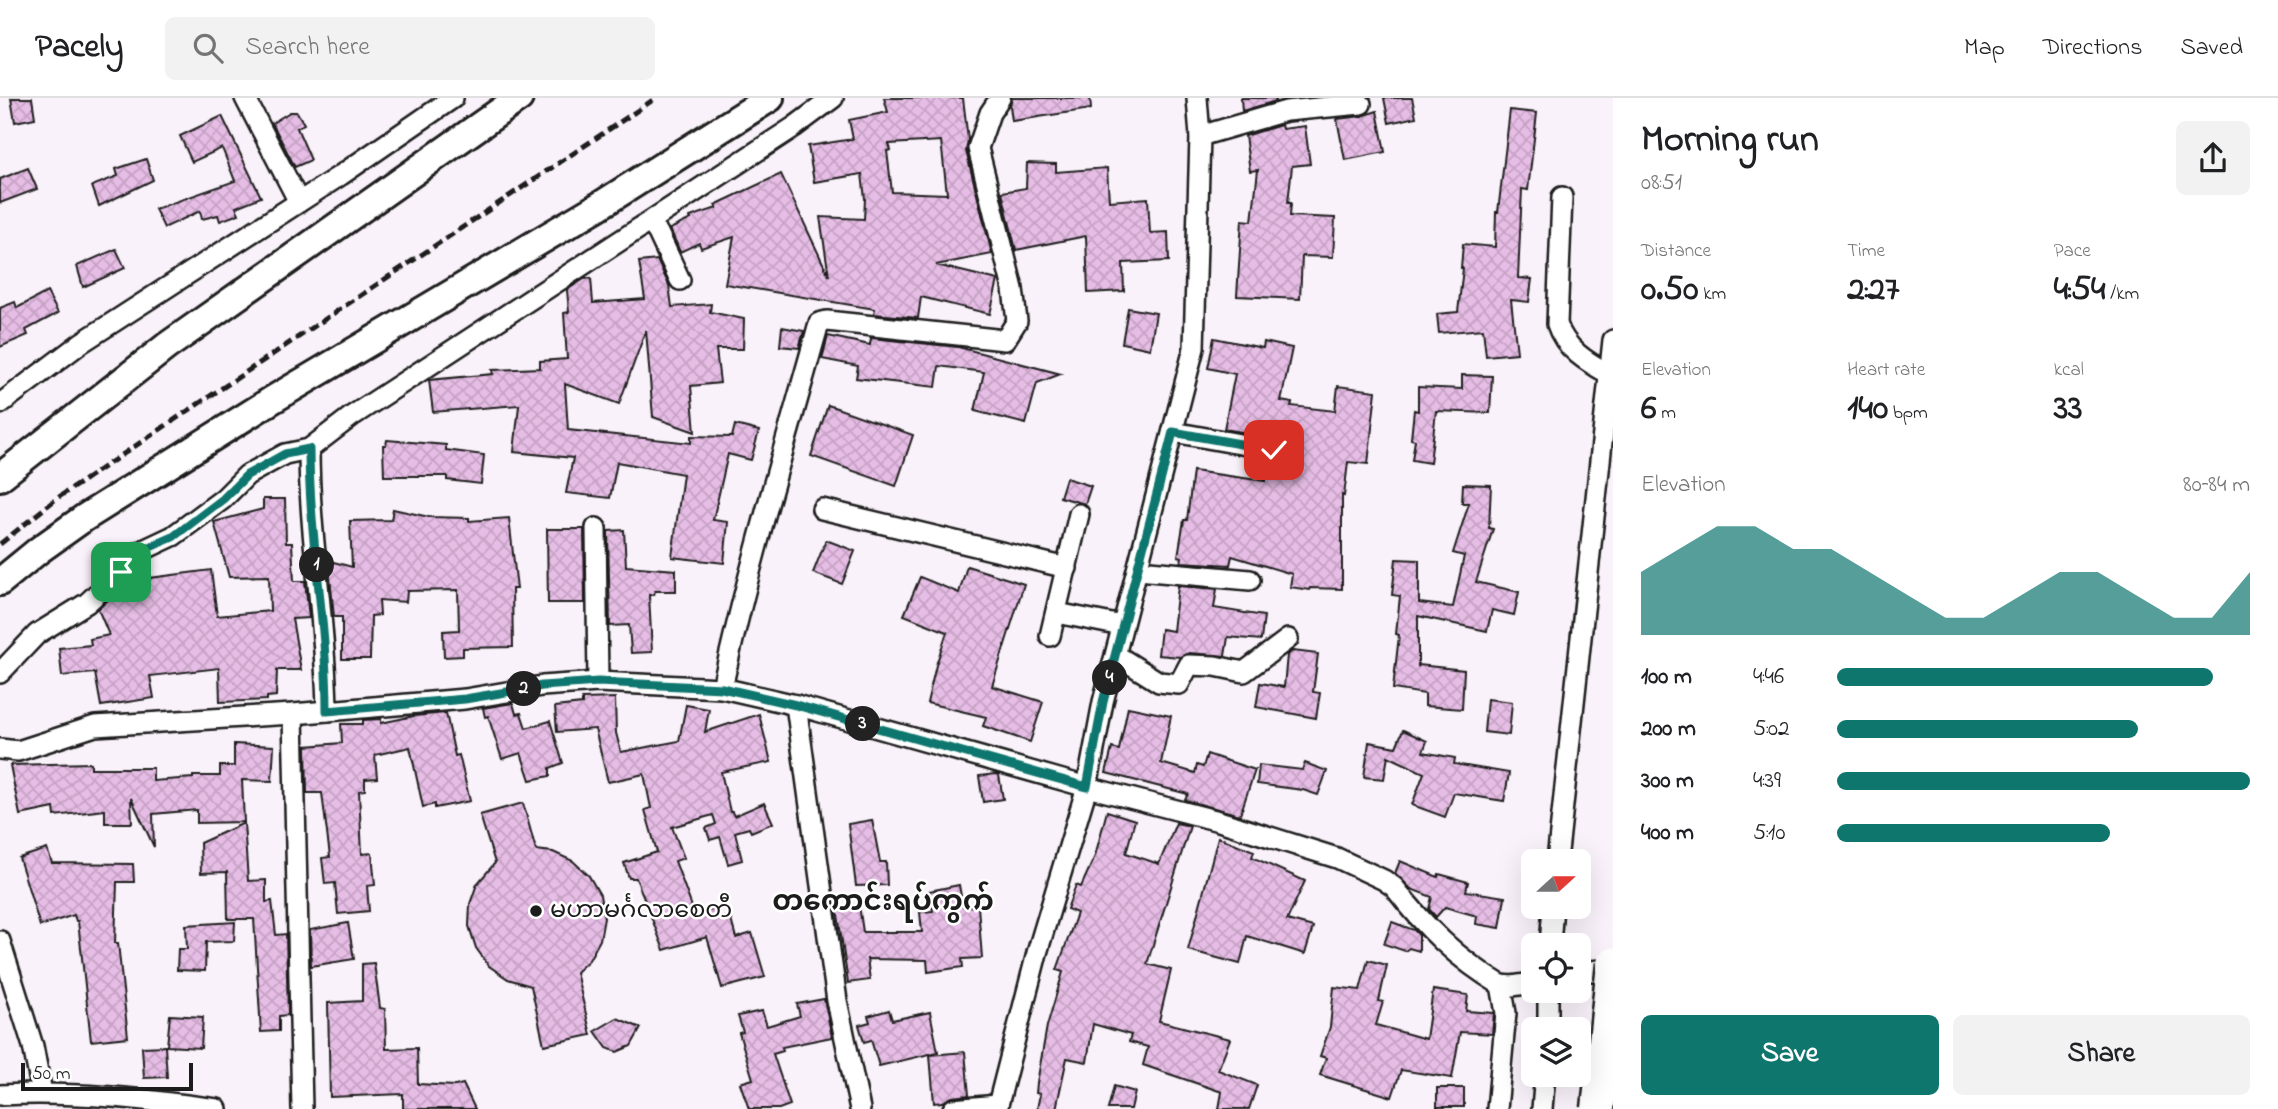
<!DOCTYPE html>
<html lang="en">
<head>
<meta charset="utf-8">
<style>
  body { margin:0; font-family:"Indie Flower","Noto Sans Myanmar",sans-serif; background:#f2f2f2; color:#202124; height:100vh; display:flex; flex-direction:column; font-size:26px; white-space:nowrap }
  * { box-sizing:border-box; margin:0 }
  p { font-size:23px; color:#757577 }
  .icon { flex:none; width:38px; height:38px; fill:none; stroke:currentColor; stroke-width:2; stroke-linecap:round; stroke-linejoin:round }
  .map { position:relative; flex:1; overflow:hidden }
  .panel { display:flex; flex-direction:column; background:#fff; width:665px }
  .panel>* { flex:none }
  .needle { width:46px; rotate:69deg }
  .tools { position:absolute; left:1521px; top:751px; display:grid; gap:14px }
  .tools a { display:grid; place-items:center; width:70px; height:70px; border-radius:10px; background:#fff; box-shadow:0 7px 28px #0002; font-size:35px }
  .scale { position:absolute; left:21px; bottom:18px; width:172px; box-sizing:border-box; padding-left:7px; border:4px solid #1c1c1c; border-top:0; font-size:19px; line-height:24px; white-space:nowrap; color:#1c1c1c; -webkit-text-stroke:5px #fff; paint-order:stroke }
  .pin { position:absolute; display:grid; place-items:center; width:60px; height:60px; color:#fff; margin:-30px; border-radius:14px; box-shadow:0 4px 10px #0006 }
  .km { position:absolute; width:35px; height:35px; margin:-18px; border-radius:50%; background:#222; color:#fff; font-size:19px; line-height:35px; text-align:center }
  .round { display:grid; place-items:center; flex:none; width:74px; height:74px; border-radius:10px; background:#f2f2f2 }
  .head { display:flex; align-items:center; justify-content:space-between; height:119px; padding:0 28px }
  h1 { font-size:38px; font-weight:700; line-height:52px }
  .metrics { display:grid; grid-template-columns:repeat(3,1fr); gap:10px; height:119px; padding:7px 28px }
  .metrics div { display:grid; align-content:center }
  .metrics b { font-size:35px; font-weight:700 }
  .metrics small { font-size:19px; font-weight:400 }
  .metrics p { font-size:19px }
  .chart { height:196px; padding:14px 28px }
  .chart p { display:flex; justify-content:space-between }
  .chart svg { width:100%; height:126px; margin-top:7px; fill:#0f766e; opacity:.7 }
  .primary-button { display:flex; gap:14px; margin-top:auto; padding:14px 28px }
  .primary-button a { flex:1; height:80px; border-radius:10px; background:#0f766e; color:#fff; font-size:28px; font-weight:700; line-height:80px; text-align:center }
  .primary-button a+a { background:#f2f2f2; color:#202124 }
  ul { padding:0 28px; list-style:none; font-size:23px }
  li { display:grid; grid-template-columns:112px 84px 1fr; align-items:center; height:52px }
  li i { height:18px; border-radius:9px; background:#0f766e }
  header { display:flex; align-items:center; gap:42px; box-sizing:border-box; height:98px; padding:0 35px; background:#fff; border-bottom:2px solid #e0e0e0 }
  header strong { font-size:33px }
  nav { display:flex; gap:38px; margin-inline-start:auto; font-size:24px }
  .search { width:490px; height:63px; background:#f2f2f2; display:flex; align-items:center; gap:18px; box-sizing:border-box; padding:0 24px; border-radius:10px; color:#757577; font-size:26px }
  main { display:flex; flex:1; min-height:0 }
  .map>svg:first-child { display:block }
</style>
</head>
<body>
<header>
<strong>Pacely</strong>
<div class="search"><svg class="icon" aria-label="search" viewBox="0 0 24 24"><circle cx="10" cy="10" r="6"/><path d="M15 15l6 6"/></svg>Search here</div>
<nav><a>Map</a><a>Directions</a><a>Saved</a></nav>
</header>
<main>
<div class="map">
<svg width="1613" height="1011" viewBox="0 0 1613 1011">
  <defs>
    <pattern id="building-cross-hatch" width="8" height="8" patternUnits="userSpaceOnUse" patternTransform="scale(1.75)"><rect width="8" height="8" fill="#e6bde5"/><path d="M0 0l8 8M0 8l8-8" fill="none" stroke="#c5a2c4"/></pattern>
  </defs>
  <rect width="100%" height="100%" fill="#faf2fa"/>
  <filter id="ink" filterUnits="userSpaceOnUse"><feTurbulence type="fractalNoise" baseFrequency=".0143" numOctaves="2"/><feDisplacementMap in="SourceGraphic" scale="14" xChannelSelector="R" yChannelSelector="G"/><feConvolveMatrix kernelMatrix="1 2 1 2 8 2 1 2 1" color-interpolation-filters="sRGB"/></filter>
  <g filter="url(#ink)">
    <g fill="url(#building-cross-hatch)" stroke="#1c1c1c" stroke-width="2" fill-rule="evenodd">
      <polygon points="11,0 32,0 35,20 15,24"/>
      <path d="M884,0H963L968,42L966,53L992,156L936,167L998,182L990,216L921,199L918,220L874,216L875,211L725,186L734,139L701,150L699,145L680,154L670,131L691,121L690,119L717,110L715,107L781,76L829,178L820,119L864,121L865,101L862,76L814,84L808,48L853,41L849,22L888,14ZM941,43L947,96L892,94L887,53L891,52L889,46Z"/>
      <polygon points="1012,0 1090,0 1091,11 1012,23 1010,8"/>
      <polygon points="1241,0 1276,0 1276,3 1242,13"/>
      <polygon points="1384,0 1412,0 1416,19 1389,25"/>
      <polygon points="1510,12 1537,15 1528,92 1522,91 1518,180 1532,181 1529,204 1511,202 1517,255 1486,258 1483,231 1439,235 1437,216 1458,214 1463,170 1461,170 1463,146 1495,149 1496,114 1498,114"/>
      <polygon points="1377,13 1385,54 1345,62 1337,21 1362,18"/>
      <polygon points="290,14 297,14 304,26 297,30 311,62 295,69 272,25"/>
      <polygon points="222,18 261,99 236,109 239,116 220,123 218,117 202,121 200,113 164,130 155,111 235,83 222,50 192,64 180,38"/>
      <polygon points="1281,27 1282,31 1305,28 1310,66 1292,68 1288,105 1291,105 1290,118 1335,120 1333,159 1302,158 1300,201 1237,198 1242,122 1252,123 1258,72 1250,73 1245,38"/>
      <polygon points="146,61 153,82 99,108 92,88 118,78 116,71"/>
      <polygon points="1027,65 1056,66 1056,74 1107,70 1109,103 1148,100 1150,135 1168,134 1169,163 1123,165 1124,193 1088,195 1086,138 1016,152 1002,94 1026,90"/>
      <polygon points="28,70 37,91 0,105 0,81"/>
      <polygon points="116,151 125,170 83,189 77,168"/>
      <polygon points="657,162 669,187 672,209 711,206 710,214 744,221 743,251 716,251 720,285 691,288 695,334 653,319 646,232 619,306 565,286 568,332 691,345 691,338 732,339 735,327 759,333 751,362 728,356 713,422 728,424 724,465 672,459 683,376 617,364 610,400 566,395 573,360 514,354 519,307 433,314 429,282 493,276 492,272 540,270 540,263 567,261 564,215 569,214 567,192 584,181 591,180 593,205 645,201 639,164"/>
      <polygon points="47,194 58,215 26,232 28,237 0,249 0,210 15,204 17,210"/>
      <polygon points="1128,210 1156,215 1150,251 1122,245"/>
      <polygon points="782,229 804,233 799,250 780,248"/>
      <polygon points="828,238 870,247 871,240 958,249 1061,276 1037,285 1026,326 975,313 984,274 939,268 936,289 856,280 858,268 822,261"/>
      <polygon points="1214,240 1263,250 1264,244 1292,250 1281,303 1292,305 1291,308 1335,313 1338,288 1376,293 1368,366 1348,364 1344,398 1342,397 1342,491 1310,490 1309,492 1290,489 1292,476 1232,458 1230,467 1181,464 1182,459 1178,458 1184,422 1187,422 1193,373 1265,383 1267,363 1279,363 1286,353 1285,347 1277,340 1224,331 1235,276 1208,270"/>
      <polygon points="1462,277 1492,278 1490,315 1436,313 1430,365 1412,362 1415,342 1411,341 1414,312 1418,313 1418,289 1462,291"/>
      <polygon points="828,307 913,337 896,388 811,358"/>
      <polygon points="387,342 446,347 446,352 484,357 481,386 447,382 447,378 384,378 383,347 386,347"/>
      <polygon points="1066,380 1091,388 1085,406 1060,399"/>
      <polygon points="1463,386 1491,387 1489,430 1493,431 1476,484 1519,494 1514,517 1492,512 1487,533 1418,518 1418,569 1419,567 1464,572 1462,611 1425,608 1425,596 1393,591 1399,537 1396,536 1400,498 1392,497 1396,461 1419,462 1419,505 1453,509 1464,458 1453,455 1469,405 1462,405"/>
      <polygon points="263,401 285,401 286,445 292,445 294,483 305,483 309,520 292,521 301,572 277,572 276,598 267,599 267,602 220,604 219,570 150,578 154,600 101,608 95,575 62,578 59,550 91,547 90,541 109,537 98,511 115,496 150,482 150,480 211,472 217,518 270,513 269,478 229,479 214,424 263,411"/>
      <polygon points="393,411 429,419 469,420 469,423 509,420 517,491 512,491 513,549 463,550 463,558 444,559 443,533 459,532 458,492 407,493 406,504 379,502 380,517 371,518 370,561 342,561 342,519 334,519 329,469 330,463 352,469 350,423 391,422"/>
      <polygon points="547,431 584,431 585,505 548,505"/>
      <polygon points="624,432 626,468 676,472 676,493 655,493 654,497 649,497 652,554 631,555 629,527 610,528 608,433"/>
      <polygon points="826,442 855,453 842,486 813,475"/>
      <polygon points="967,468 1024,486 992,588 1043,604 1030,644 983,628 986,619 927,605 936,567 947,534 904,517 920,479 959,495"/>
      <polygon points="1178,488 1217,491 1214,510 1264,518 1261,542 1228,539 1225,558 1189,555 1180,559 1158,557 1161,531 1173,533"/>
      <polygon points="1293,553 1318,556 1313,594 1320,595 1316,620 1256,609 1260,585 1284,589 1287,557"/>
      <polygon points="615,600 616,635 621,654 679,643 686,607 709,611 705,634 759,616 771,664 721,674 730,714 732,714 734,718 764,705 773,725 751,734 749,730 735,734 742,762 728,766 720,739 710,742 706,730 716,726 713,717 672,729 684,760 675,763 695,817 715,811 718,821 730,818 736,840 752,835 765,879 722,890 707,839 664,852 636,780 629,780 624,765 657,754 645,712 651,710 644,676 608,684 595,631 557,634 555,609 582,606 582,601"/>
      <polygon points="1487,601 1512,604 1509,637 1484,634"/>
      <polygon points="513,605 516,616 521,615 526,630 550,623 563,665 550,670 550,678 530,682 521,655 502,661 488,618 485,619 483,610"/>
      <polygon points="1128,609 1171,618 1161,665 1195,675 1197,667 1203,669 1207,656 1255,672 1240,717 1185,702 1188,696 1106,675 1112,650 1119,652"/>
      <polygon points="446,615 455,658 459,657 470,703 435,710 435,706 423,709 410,649 375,657 377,680 365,681 365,692 359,693 362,756 372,755 375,787 367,788 369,813 338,816 335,785 325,786 322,760 330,759 322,695 307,695 306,648 342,645 341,626 363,626 363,622 381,621 381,625 414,618"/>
      <polygon points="1403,632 1427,643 1423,654 1455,660 1454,666 1509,675 1504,703 1454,695 1445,719 1412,707 1424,675 1388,658 1384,681 1364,679 1369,644 1396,649"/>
      <polygon points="234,646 274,648 272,683 242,682 244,724 197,725 197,712 153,716 154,749 131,700 132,725 105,725 105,712 55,718 54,710 20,717 10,667 91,665 91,670 153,670 153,683 193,680 193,678 220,678 220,668 234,668"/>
      <polygon points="1305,665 1327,673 1318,697 1303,692 1257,686 1259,667 1302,672"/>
      <polygon points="995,676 999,677 1003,701 983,704 979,678"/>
      <polygon points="523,705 536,752 553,754 573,763 589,778 600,797 604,820 600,842 589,862 576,874 591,937 544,947 531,888 508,881 489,868 476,850 469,828 470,806 477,786 495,765 480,717"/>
      <polygon points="1107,713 1135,722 1126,755 1159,766 1176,725 1190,728 1147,866 1171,872 1159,923 1230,941 1218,972 1257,987 1249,1011 1219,1011 1222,994 1143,967 1148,949 1129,944 1131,937 1093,926 1087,964 1067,960 1056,1011 1037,1011 1040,996 1036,995 1037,985 1047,928 1063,874 1057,872 1077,815 1067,811 1076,787 1081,789 1095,758"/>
      <polygon points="872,722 880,764 886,764 887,787 856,788 848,726"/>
      <polygon points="244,725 248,783 266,782 266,804 272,803 276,837 286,836 288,917 279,918 279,933 261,934 254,821 228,821 227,774 201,775 200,745"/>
      <polygon points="1218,739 1254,753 1252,759 1305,783 1287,822 1313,829 1305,856 1247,838 1240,866 1188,852"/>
      <polygon points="47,751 52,765 133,766 134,784 117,784 115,845 118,845 128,939 91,943 78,823 76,823 74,817 40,828 19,760"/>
      <polygon points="1400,763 1438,779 1439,776 1468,784 1466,793 1505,799 1500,830 1476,826 1477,818 1445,809 1436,819 1429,811 1432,799 1411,791 1395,775"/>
      <polygon points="959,787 963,809 978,808 982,860 962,861 963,869 928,874 927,862 867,861 870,882 848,885 837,810 859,807 863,834 922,834 920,814 933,813 929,793"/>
      <polygon points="235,824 234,843 206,844 205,873 177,872 178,851 187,851 186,827"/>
      <polygon points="1392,824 1414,832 1419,837 1419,853 1409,850 1405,853 1384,846"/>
      <polygon points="348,825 354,861 311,868 310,832"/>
      <polygon points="1368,862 1387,867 1379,903 1383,904 1376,927 1426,941 1433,892 1468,897 1466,913 1494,915 1492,936 1460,934 1452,980 1401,972 1392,999 1320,977 1326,960 1320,958 1330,929 1334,889 1360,892"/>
      <polygon points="374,865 380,910 385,911 386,951 417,950 418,986 455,988 463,986 475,1011 403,1011 403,996 330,999 328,905 362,903 362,866"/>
      <polygon points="824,901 832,939 782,949 783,953 773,956 790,1007 779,1011 749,1011 740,985 753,981 739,935 743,934 738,918 762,913 767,928 800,918 797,906"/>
      <polygon points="889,912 892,922 930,914 938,954 879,968 871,942 864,944 859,927 870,924 868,918"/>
      <polygon points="170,917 203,919 201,950 167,948"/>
      <polygon points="617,920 641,930 631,948 617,954 607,950 595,933"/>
      <polygon points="165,948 167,979 144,980 142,949"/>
      <polygon points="965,954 969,997 952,999 943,1004 934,1005 930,957"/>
      <polygon points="1114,988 1135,994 1131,1011 1108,1011"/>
      <rect x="1437" y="990" width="27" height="19"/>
    </g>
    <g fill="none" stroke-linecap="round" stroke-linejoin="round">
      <g stroke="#1c1c1c" stroke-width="24">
        <g id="minor">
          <polyline points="245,0 299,104"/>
          <polyline points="1200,38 1286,13 1361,6"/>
          <path d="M1562,99L1557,226C1565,251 1587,264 1609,276"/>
          <polyline points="650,124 658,135 680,182"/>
          <polyline points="0,306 81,245 341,77 453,0"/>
          <polyline points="1173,334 1274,352"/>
          <path d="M309,351C309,439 326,526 327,613"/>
          <polyline points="822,411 1067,470"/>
          <polyline points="596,430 598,584"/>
          <polyline points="1138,472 1250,482"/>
          <polyline points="1057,515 1122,528"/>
          <polyline points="1050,538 1079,416"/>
          <polyline points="1116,557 1159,584 1179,586 1189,567 1215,568 1244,574 1288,541"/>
          <polyline points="0,575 37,536 87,505 121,474 139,454 173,438 223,401 247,377 285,356 309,351 352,318 794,29 833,0"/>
          <path d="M722,590C749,467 785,347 819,225L827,223L1005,242L1017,223L1013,191L978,50L990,15L1000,0"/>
          <polyline points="796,607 837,903 860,1011"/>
          <polyline points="293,616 302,1011"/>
          <path d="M0,651L18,653L95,628L293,616L465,601L542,588L598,584L722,590L796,607L1087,689L1219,723L1337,760L1384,782L1394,789C1426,830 1456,860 1501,887L1506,915L1497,1011"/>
          <polyline points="1557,763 1613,242"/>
          <polyline points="0,843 33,948 42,995"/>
          <polyline points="1550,847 1553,808"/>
          <polyline points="1578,874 1613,871"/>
          <polyline points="1501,887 1512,888 1533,885"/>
          <polyline points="1548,892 1548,931"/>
          <path d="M0,997C72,993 145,1001 217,1011"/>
          <polyline points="953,1011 998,1007"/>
          <polyline points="997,1011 1037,855 1087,689 1103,604 1194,250 1200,38 1197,0"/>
          <polyline points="1542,1011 1545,976"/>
        </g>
      </g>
      <g stroke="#1c1c1c" stroke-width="32">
        <g id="secondary">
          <polyline points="0,379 167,248 519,0"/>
          <polyline points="0,484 39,452 84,420 272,302 599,108 770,0"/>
        </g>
      </g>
      <use href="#minor" stroke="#fff" stroke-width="19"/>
      <use href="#secondary" stroke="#fff" stroke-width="26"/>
      <polyline stroke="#1c1c1c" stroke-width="5" stroke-dasharray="10 5" stroke-linecap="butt" points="0,446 56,401 656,0"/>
      <g stroke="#1c1c1c" stroke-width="37" stroke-linecap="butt">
        <polyline id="trunk-bridge" points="1598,1011 1613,866"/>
      </g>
      <use href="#trunk-bridge" stroke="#fff" stroke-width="32"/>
    </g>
  </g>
  <g fill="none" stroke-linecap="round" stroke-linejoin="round" filter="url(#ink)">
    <g stroke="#fff" stroke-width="14">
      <path id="route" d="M121,474L139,454L173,439L223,401L247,377L285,356L309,351C309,439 327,526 327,613L465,601L542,588L598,584L722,590L796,607L1087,689L1103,604L1173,334L1274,352"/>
    </g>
    <use href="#route" stroke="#0f766e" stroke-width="9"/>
  </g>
  <circle fill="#1c1c1c" stroke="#fff" stroke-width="2.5" cx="536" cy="813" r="7"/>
  <g text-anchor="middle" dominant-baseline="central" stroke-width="5" stroke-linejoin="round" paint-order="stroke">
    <g font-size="24" fill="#1c1c1c" stroke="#fff" text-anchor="start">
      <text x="550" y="813">မဟာမင်္ဂလာစေတီ</text>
    </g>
    <g font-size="28" font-weight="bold" fill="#1c1c1c" stroke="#fff">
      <text x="883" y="805">တကောင်းရပ်ကွက်</text>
    </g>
  </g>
</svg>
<div class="tools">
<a><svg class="needle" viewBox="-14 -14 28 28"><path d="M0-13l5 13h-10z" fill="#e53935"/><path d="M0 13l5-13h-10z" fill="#757577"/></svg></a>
<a><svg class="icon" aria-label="locate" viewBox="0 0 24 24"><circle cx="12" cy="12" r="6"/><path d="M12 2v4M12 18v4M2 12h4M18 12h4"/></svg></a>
<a><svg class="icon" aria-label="layers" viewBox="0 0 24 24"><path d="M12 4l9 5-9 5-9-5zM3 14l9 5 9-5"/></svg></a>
</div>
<div class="scale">50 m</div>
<div class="pin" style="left:121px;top:474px;background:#1e9e55"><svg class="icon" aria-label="arrive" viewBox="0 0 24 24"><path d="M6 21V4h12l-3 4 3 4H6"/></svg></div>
<div class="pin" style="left:1274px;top:352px;background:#d93025"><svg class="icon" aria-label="check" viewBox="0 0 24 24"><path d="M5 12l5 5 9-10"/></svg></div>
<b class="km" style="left:317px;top:467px">1</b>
<b class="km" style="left:524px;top:591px">2</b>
<b class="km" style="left:863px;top:626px">3</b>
<b class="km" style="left:1110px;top:580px">4</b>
</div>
<section class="panel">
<div class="head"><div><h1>Morning run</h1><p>08:51</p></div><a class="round"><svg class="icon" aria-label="share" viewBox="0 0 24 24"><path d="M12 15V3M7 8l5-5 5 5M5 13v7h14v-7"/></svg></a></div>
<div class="metrics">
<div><p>Distance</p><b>0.50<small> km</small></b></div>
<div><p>Time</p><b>2:27</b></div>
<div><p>Pace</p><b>4:54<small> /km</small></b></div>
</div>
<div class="metrics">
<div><p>Elevation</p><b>6<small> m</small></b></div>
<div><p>Heart rate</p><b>140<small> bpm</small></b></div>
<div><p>kcal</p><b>33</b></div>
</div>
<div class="chart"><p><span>Elevation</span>80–84 m</p>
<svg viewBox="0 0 160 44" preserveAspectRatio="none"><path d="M0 44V22L10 14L20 6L30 6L40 14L50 14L60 22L70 30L80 38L90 38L100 30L110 22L120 22L130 30L140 38L150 38L160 22V44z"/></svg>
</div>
<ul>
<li><b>100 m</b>4:46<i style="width:91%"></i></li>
<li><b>200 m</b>5:02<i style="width:73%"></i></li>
<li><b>300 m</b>4:39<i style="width:100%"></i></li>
<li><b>400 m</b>5:10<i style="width:66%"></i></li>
</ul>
<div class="primary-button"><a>Save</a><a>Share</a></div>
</section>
</main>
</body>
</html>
